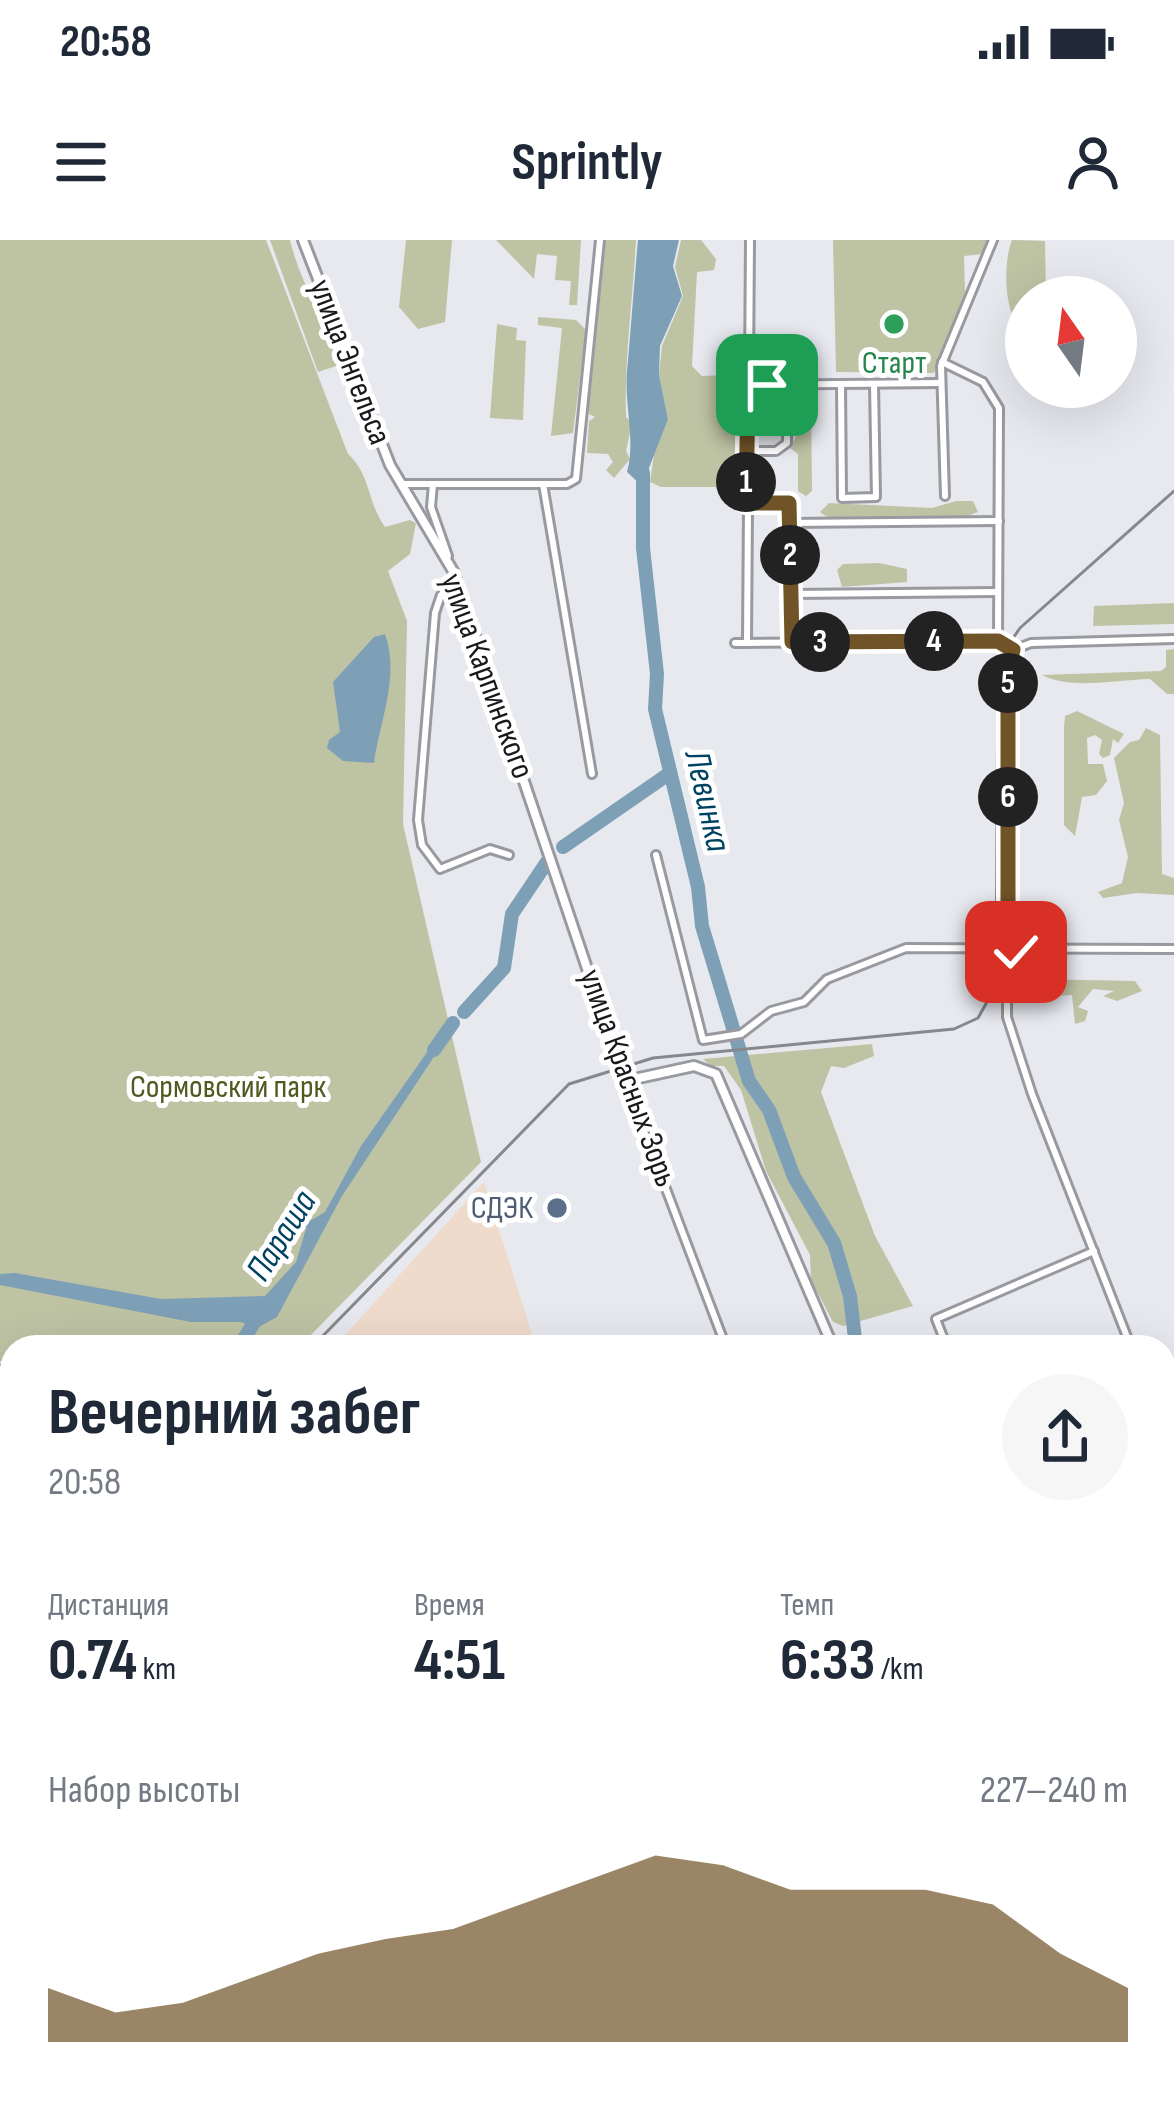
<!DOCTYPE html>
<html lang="ru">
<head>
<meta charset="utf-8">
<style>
  body { margin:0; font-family:"Sofia Sans Condensed",sans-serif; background:#f6f6f7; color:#1f2937; height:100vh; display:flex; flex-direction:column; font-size:45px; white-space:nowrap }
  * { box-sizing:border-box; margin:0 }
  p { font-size:39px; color:#747a83 }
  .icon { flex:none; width:66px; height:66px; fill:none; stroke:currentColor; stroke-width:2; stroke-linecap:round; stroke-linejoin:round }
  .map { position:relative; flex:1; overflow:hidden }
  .drawer { position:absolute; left:0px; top:1095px; width:1176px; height:771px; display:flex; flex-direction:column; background:#fff; border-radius:36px 36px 0 0; box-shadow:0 12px 48px #0002 }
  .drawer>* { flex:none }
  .needle { width:78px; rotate:346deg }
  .controls { position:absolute; left:1005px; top:36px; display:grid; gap:24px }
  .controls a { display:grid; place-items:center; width:132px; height:132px; border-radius:50%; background:#fff; box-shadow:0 12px 48px #0002; font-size:60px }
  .pin { position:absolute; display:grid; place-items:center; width:102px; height:102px; color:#fff; margin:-51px; border-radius:24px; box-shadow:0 6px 18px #0006 }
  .km { position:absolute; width:60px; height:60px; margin:-30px; border-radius:50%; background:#222; color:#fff; font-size:33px; line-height:60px; text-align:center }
  .round { display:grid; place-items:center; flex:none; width:126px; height:126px; border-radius:63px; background:#f6f6f7 }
  .head { display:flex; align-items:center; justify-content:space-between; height:204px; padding:0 48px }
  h1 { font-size:66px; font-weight:700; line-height:90px }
  .metrics { display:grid; grid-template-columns:repeat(3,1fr); gap:18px; height:204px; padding:12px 48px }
  .metrics div { display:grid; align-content:center }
  .metrics b { font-size:60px; font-weight:700 }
  .metrics small { font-size:33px; font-weight:400 }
  .metrics p { font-size:33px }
  .chart { height:336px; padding:24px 48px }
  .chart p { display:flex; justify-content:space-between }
  .chart svg { width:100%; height:216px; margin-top:12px; fill:#705327; opacity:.7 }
  .status { display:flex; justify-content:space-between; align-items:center; height:84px; padding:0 60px; background:#fff; direction:ltr }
  .status svg { height:33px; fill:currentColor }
  header { display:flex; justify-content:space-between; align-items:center; height:156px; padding:0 48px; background:#fff; font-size:54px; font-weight:700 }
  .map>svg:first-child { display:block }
</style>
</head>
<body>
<div class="status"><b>20:58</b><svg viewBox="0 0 49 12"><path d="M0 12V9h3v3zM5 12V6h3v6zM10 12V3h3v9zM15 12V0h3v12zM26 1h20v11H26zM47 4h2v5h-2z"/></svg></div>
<header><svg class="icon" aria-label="menu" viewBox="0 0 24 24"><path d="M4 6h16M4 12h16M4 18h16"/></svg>Sprintly<svg class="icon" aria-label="person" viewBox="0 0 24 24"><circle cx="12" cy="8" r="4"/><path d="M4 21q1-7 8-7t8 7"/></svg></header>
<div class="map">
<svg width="1174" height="1865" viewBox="0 0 1174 1865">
  <rect width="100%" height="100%" fill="#e7e9ef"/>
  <g fill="#efdbcc">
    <polygon points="484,942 536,1107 334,1107"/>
    <polygon points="0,1807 12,1809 12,1854 782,1854 779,1865 0,1865"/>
  </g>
  <g fill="#bec3a4">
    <path d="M0,0H266L348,214C371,235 367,262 385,287L410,280L416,283L410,314L388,331L407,381L403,584L481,922L299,1107H12V1122L0,1121Z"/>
    <path d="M270,0H290C300,43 326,82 339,125L318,132Z"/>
    <polygon points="406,0 452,0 445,82 418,89 399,67"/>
    <polygon points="496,0 581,0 577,65 569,65 571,41 555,40 557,16 537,14 534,39"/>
    <path d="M604,0H636C633,59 624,118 626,177L632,183L626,211L630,219L614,238L606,230L613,222L608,214L587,213L589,181L595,177L589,174L588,163Z"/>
    <polygon points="681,0 701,0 716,19 714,30 697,32 692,126 702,136 725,135 729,148 742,155 735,162 736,247 661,247 650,242 656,201 668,179 659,135 662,106 683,56 675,27"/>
    <polygon points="833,0 988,0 982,14 964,16 965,52 934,133 836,132"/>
    <path d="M1012,0L1045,1L1046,57H1026V85L1014,79C1004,58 1004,21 1012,0Z"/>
    <polygon points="538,77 576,80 586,90 573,193 551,196 562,88 538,85"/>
    <polygon points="497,84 517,88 516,100 526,101 523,180 490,178"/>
    <polygon points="805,149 811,154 812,251 806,256 798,251 798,214 790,208 797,195 791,158"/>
    <polygon points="956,261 973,261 978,272 965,277 831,280 820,272 829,263 932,268"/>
    <polygon points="879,323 907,329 907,342 842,347 837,330 843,324"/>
    <polygon points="1174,363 1174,384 1093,386 1094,366"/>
    <path d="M1174,409V454H1167L1150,439C1114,440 1072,450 1042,435L1161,431L1166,427V410Z"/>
    <polygon points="1077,471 1124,494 1118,503 1113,499 1110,515 1103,518 1099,514 1102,500 1095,495 1087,498 1088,524 1103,524 1107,541 1096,555 1082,557 1075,596 1064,585 1064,488 1065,476"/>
    <polygon points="1146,488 1160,495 1162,634 1174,638 1174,655 1137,653 1103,658 1098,652 1122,643 1128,617 1119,580 1124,563 1114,518 1130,502 1139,500"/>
    <polygon points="1033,739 1135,741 1142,751 1117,761 1103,756 1114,751 1093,749 1078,767 1088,771 1085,781 1075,784 1072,755 1027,758"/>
    <polygon points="872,804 874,816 844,828 831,826 821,852 875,996 913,1066 843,1086 833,1082 811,1040 810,1015 766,931 741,850 724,826 711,826 703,819"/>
  </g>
  <g fill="#7ea0b7">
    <path d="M638,0H679L673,26L682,56L660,106L659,135L668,179L642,246L627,232C636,200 624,166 627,131C631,88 634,44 638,0Z"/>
    <path d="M385,394C400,437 380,480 374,523L343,521L327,508L329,500L340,492L333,442L374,397Z"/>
    <polygon points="442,791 445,800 342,956 277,1077 257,1088 241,1082 191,1082 0,1045 0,1034 15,1033 161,1059 265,1056 296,1022 308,982 325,972 361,906"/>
  </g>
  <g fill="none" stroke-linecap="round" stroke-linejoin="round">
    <g stroke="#7ea0b7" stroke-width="14">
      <polyline points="643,233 643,308 657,434 655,469 698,647 702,686 749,841 769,870 794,937 834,1003 850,1056 856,1107"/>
      <polyline points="563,607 670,533"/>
      <polyline points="464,772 504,728 512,674 547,622"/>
      <polyline points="434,810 453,783"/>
      <polyline points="239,1107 261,1071"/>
    </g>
  </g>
  <polygon fill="#cdcfd6" points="0,1161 12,1162 12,1335 0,1319"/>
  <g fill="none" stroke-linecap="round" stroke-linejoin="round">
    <g stroke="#989aa0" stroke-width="12">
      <g id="minor">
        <polyline points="942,122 983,142 999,168 998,401"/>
        <polyline points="841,144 842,258 876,257 874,144"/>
        <polyline points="750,145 941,143"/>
        <polyline points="746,211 776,211 787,203 788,144"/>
        <polyline points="402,244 567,244 576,239 600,0"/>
        <polyline points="433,244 431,267 448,316"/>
        <polyline points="543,244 592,534"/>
        <polyline points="945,256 941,126 993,0"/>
        <polyline points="746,263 789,263 792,402"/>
        <polyline points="789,283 999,281"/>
        <polyline points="458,345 441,355 435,373 418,580 422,605 440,629 490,609 509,615"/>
        <polyline points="791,354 997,352"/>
        <polyline points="735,403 998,401 1013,410"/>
        <polyline points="747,403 750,0"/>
        <polyline points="1013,410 1008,427 1007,777 1032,854 1131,1107"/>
        <polyline points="1013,410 1031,403 1174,399"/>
        <polyline points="656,615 703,800 741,794 771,771 804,762 827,739 906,708 1174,709"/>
        <polyline points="625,841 726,1107"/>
        <polyline points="947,1107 936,1079 1094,1011"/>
        <polyline points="1164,1189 1174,1214"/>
        <polyline points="0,1718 12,1719"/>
      </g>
    </g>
    <g stroke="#989aa0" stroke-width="14">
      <g id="tertiary">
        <polyline points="303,0 390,225 453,331 625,841 694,826 716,834 833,1107"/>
        <polyline points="0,1407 12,1397"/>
        <polyline points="1164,1467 1174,1472"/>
        <polyline points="894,1854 899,1865"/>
      </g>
    </g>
    <g stroke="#989aa0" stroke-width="15">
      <g id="secondary">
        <polyline points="0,1131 12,1133"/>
        <polyline points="1164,1679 1174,1676"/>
        <polyline points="808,1865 809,1854"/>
      </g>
    </g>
    <use href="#minor" stroke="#fff" stroke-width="6"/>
    <use href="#tertiary" stroke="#fff" stroke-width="8"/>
    <use href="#secondary" stroke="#fff" stroke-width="9"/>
    <g stroke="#87888d" stroke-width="3">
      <polyline points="312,1107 569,844 653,818 954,789 978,778 996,746 998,420 1020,388 1174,251"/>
      <polyline points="0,1393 12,1382"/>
    </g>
  </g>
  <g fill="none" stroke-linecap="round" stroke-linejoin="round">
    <g stroke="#fff" stroke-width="24">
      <polyline id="route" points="767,145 750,145 748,151 746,263 789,263 792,402 998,401 1013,410 1008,427 1008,709 1016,712"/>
    </g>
    <use href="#route" stroke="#705327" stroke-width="15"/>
  </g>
  <circle fill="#2e9e5b" stroke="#fff" stroke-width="4.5" cx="894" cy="84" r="12"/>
  <circle fill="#5c6f8a" stroke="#fff" stroke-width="4.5" cx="557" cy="968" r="12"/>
  <g text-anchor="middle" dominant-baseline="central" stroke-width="10" stroke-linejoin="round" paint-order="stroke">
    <g font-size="33" fill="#19191c" stroke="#fff">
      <text transform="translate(350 122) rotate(69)">улица Энгельса</text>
      <text transform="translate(487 436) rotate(70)">улица Карпинского</text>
      <text transform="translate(628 838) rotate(70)">улица Красных Зорь</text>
    </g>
    <g font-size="33" fill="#27864d" stroke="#fff">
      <text x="894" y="123">Старт</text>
    </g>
    <g font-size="33" fill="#52591f" stroke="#fff">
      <text x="228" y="847">Сормовский парк</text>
    </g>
    <g font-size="33" fill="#4e5e75" stroke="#fff" text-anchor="end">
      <text x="533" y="968">СДЭК</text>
    </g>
    <g font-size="36" font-style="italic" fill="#004261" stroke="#fff">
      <text transform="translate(707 561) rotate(77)">Левинка</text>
      <text transform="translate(282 996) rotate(-58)">Параша</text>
    </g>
  </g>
</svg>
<div class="controls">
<a><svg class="needle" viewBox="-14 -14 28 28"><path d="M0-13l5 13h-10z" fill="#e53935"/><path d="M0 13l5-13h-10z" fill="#747a83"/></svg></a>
</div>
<div class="pin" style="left:767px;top:145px;background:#1e9e55"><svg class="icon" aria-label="arrive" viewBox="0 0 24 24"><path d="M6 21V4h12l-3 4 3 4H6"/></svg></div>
<div class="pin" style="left:1016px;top:712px;background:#d93025"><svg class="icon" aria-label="check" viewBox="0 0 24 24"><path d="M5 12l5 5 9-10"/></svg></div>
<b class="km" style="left:746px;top:242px">1</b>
<b class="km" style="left:790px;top:315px">2</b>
<b class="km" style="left:820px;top:402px">3</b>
<b class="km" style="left:934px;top:401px">4</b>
<b class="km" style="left:1008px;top:443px">5</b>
<b class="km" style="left:1008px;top:557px">6</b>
<section class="drawer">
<div class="head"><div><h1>Вечерний забег</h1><p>20:58</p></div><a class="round"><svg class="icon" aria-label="share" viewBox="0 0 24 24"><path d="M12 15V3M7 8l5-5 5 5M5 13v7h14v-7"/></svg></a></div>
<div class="metrics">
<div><p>Дистанция</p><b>0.74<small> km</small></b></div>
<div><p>Время</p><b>4:51</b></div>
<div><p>Темп</p><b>6:33<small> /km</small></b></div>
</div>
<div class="chart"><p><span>Набор высоты</span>227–240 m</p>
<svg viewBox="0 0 160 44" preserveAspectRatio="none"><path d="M0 44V33L10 38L20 36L30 31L40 26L50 23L60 21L70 16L80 11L90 6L100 8L110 13L120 13L130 13L140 16L150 26L160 33V44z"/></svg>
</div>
</section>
</div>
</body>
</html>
